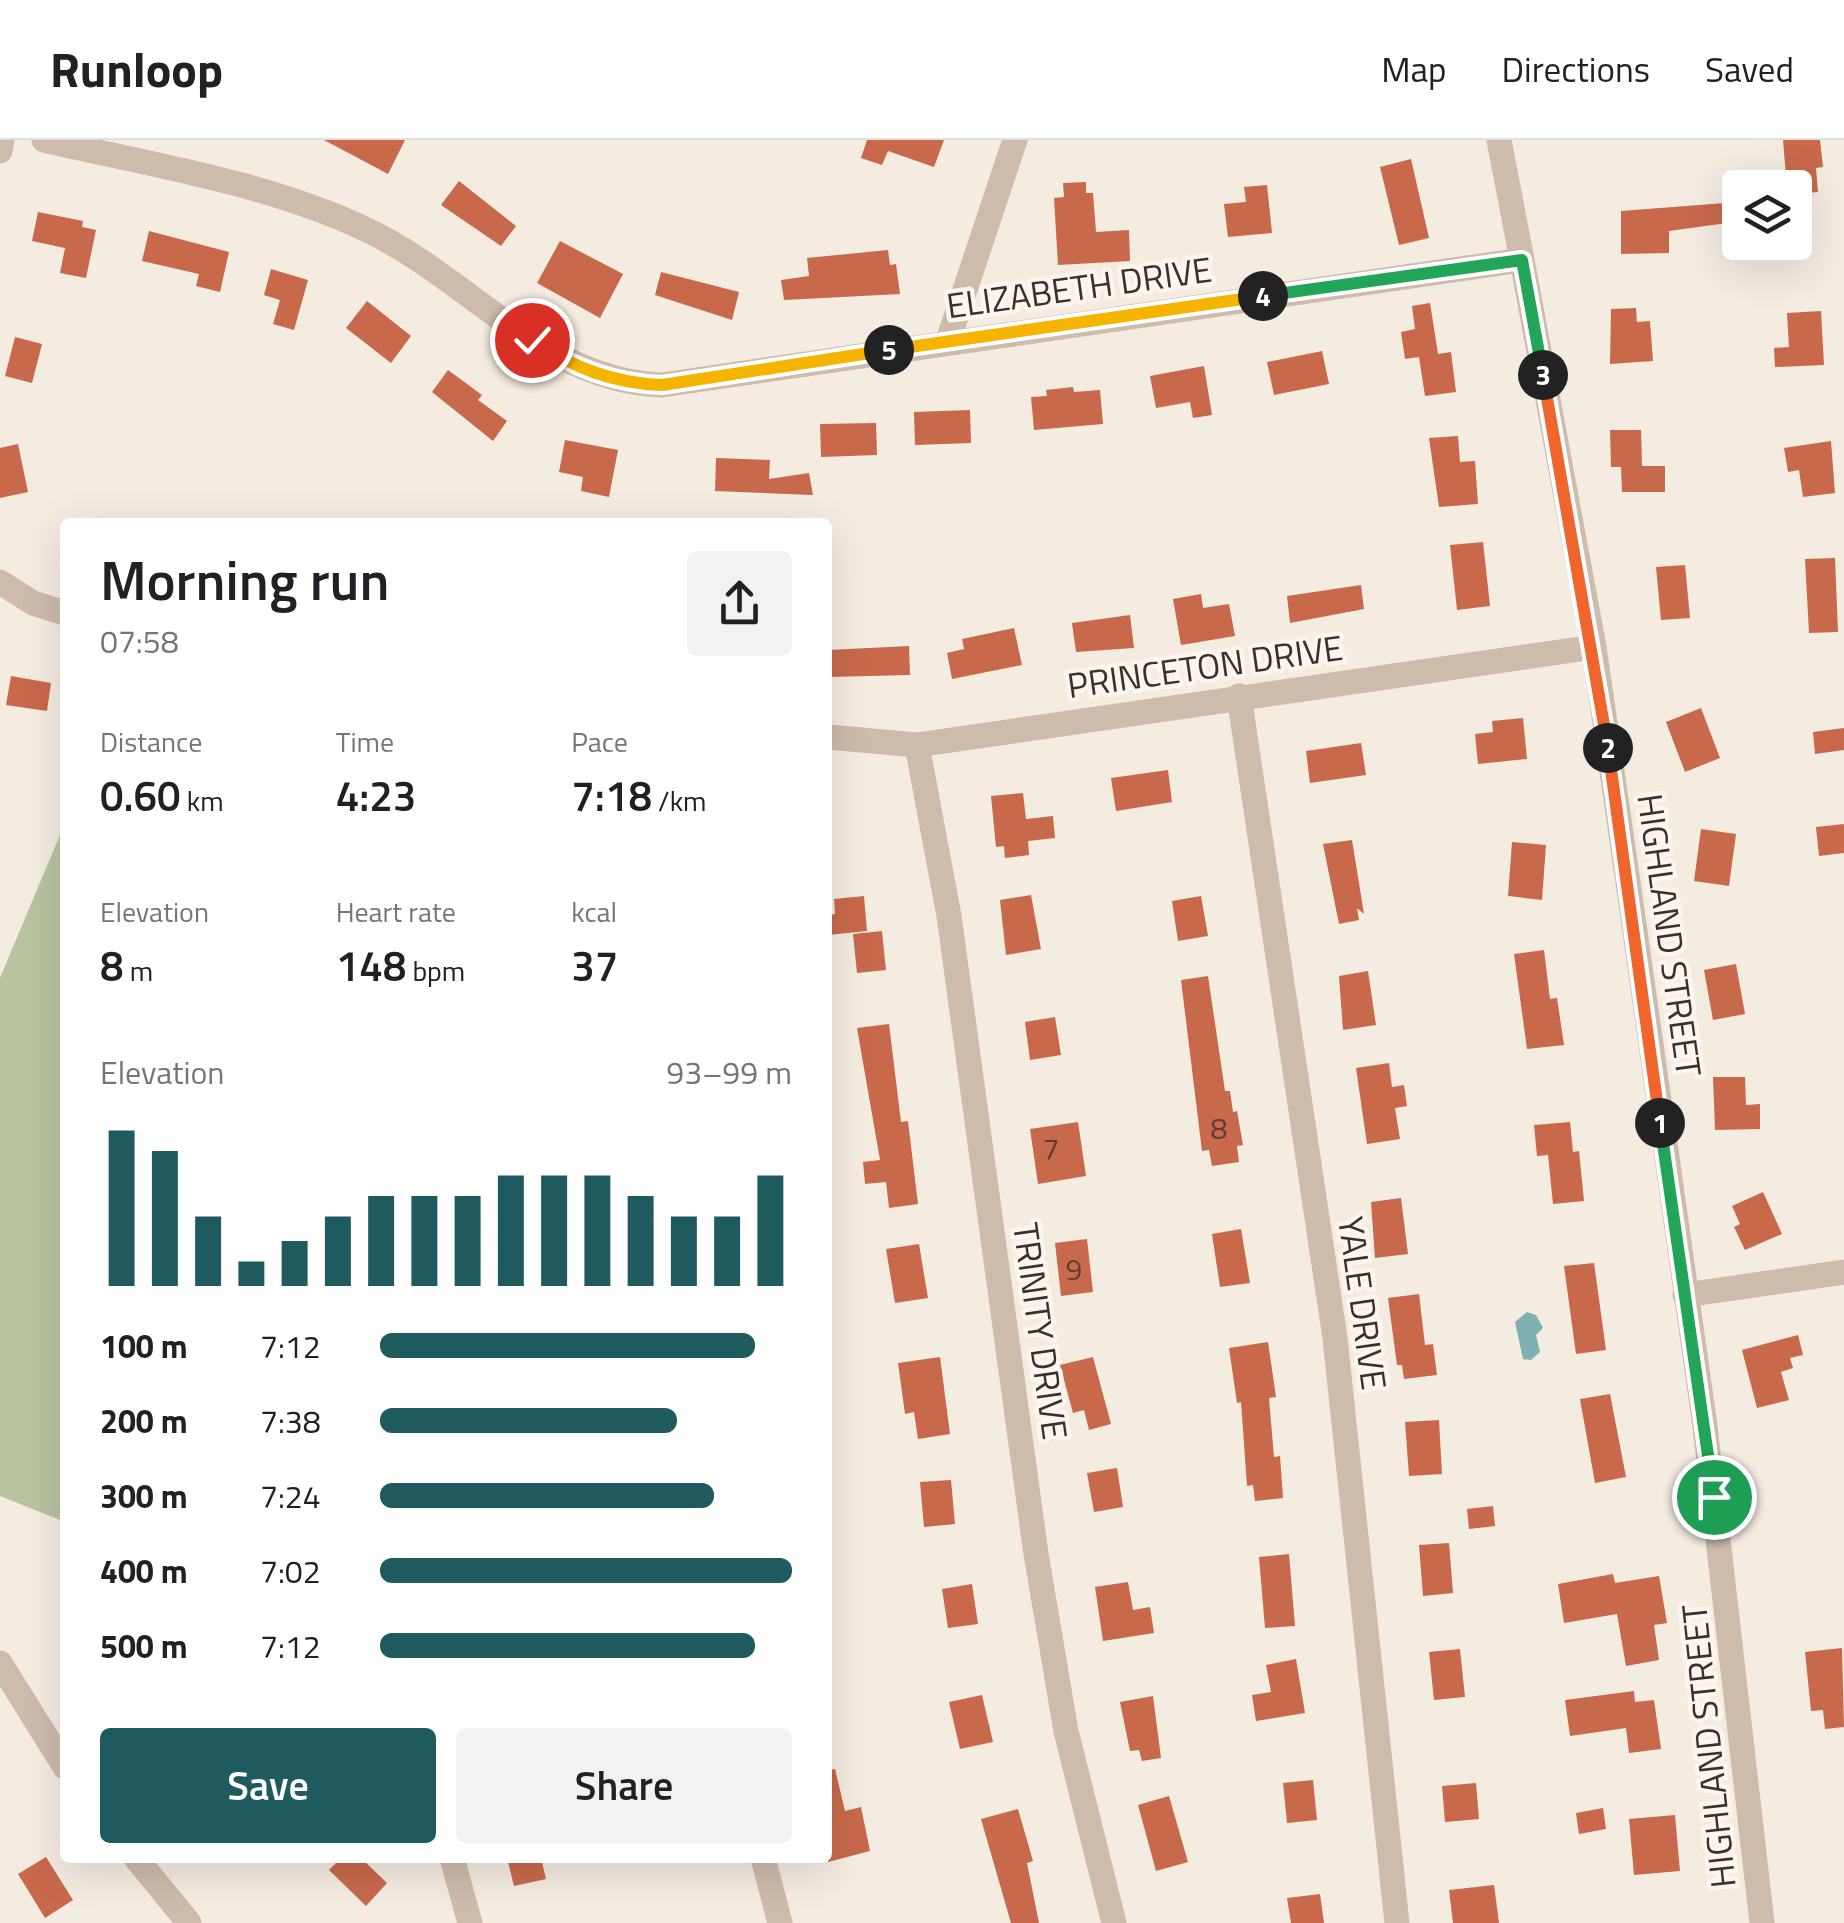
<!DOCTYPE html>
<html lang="en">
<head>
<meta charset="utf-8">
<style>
  body { margin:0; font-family:"Titillium Web",sans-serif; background:#f2f2f2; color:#202124; height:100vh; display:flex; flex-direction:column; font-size:38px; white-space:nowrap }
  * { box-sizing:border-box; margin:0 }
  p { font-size:32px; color:#757577 }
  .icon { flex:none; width:55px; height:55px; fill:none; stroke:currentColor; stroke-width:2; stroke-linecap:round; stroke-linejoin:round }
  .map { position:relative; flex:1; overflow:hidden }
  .sheet { position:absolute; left:60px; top:378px; width:772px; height:1345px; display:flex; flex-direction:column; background:#fff; border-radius:10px; box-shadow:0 10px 40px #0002 }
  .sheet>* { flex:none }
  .tools { position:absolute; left:1722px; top:30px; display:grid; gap:20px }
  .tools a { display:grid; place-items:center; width:90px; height:90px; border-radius:10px; background:#fff; box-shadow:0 10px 40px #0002; font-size:50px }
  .pin { position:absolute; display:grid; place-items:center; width:85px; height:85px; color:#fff; margin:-42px; border:5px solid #fff; border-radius:50%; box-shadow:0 2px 10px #0007 }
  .km { position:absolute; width:50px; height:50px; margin:-25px; border-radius:50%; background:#222; color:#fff; font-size:28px; line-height:50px; text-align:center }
  .round { display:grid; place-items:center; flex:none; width:105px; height:105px; border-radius:10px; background:#f2f2f2 }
  .head { display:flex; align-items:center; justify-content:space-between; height:170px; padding:0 40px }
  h1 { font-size:55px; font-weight:600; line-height:75px }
  .figures { display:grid; grid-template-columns:repeat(3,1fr); gap:15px; height:170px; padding:10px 40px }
  .figures div { display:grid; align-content:center }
  .figures b { font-size:42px; font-weight:600 }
  .figures small { font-size:28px; font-weight:400 }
  .figures p { font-size:28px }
  .chart { height:280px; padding:20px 40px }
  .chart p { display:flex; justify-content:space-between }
  .chart svg { width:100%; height:180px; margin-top:10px; stroke:#1f5a5e; stroke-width:6 }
  .primary-button { display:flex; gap:20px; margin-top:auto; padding:20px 40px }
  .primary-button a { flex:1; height:115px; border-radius:10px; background:#1f5a5e; color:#fff; font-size:40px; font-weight:600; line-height:115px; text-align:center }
  .primary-button a+a { background:#f2f2f2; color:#202124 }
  ul { padding:0 40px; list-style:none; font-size:32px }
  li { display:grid; grid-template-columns:160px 120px 1fr; align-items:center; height:75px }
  li i { height:25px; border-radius:12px; background:#1f5a5e }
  header { display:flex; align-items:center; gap:60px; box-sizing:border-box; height:140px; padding:0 50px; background:#fff; border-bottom:2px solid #e0e0e0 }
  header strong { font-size:48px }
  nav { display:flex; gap:55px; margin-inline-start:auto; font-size:35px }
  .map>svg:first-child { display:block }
</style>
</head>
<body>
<header>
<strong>Runloop</strong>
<nav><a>Map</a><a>Directions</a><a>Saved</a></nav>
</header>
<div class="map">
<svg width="1844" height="1783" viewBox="0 0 1844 1783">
  <rect width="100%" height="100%" fill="#f4ebe1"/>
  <polygon fill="#b8c4a0" points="65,683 65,1382 0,1356 0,838"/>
  <polygon fill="#7fb0b2" points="1527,1172 1536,1175 1543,1188 1536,1195 1540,1212 1531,1220 1523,1219 1515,1182"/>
  <g fill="#c8694b">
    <polygon points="324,0 405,0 388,34"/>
    <polygon points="867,0 944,0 934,27 888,11 882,25 861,18"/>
    <polygon points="1783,0 1820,0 1823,27 1816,28 1818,52 1795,54 1795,48 1787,48"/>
    <polygon points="1411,19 1429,98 1399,105 1380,27"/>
    <polygon points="459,41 516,86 501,106 441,65"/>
    <polygon points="1086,42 1086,53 1093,53 1096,92 1129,90 1130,121 1058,125 1054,58 1064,57 1063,43"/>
    <polygon points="1267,45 1272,93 1228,97 1224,64 1246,62 1244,47"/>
    <polygon points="1725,63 1727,83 1669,91 1669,113 1621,114 1621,71"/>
    <polygon points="38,72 83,81 82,87 96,90 86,138 60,133 65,108 32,101"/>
    <polygon points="149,91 229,112 220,152 196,146 199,134 142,121"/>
    <polygon points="560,101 623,134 600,178 537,143"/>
    <polygon points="888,110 890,125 896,124 900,154 784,160 781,140 809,136 807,118"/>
    <polygon points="271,129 308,140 294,190 273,184 280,160 264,155"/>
    <polygon points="661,132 739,152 732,180 655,155"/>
    <polygon points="367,161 411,196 391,223 346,188"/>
    <polygon points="1430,163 1438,214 1451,212 1456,252 1425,256 1419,217 1405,219 1401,192 1415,189 1412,166"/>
    <polygon points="1636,168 1637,182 1650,181 1653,221 1610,224 1611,169"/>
    <polygon points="1821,171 1824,225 1775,227 1774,208 1789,207 1787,173"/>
    <polygon points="15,197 42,204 32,243 5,236"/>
    <polygon points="1322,211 1329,244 1274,255 1267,222"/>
    <polygon points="1204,226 1212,275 1193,278 1190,262 1156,268 1150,236"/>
    <polygon points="448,230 482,255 478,260 507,281 493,301 432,252"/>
    <polygon points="1073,247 1074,252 1100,250 1103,284 1034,290 1031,257 1047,256 1046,250"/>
    <polygon points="970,270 971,303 915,305 914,272"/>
    <polygon points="876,283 877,315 821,317 820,284"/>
    <polygon points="1610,290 1641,290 1642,326 1665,326 1665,352 1622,352 1621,327 1611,327"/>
    <polygon points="1458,296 1460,322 1475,321 1478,364 1439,367 1429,298"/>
    <polygon points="565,300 618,310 609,357 581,351 583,337 559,332"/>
    <polygon points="1831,301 1835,353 1803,357 1799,330 1788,332 1784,308"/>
    <polygon points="18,304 28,352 0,358 0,308"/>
    <polygon points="716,318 770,320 769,339 809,333 813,355 715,351"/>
    <polygon points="1483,402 1490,466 1457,470 1450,405"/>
    <polygon points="1835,418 1838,492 1809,493 1805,419"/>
    <polygon points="1685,425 1690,478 1661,480 1656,427"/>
    <polygon points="1361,445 1364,469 1290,483 1287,456"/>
    <polygon points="1201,454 1203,468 1229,464 1235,496 1181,505 1173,459"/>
    <polygon points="1130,475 1134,508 1076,512 1072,483"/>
    <polygon points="1014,488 1022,525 952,539 947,513 964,509 962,499"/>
    <polygon points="909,506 910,535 828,537 828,510"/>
    <polygon points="11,536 51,543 47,571 6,565"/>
    <polygon points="1701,568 1720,618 1685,632 1666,582"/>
    <polygon points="1523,578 1527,619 1478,624 1475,594 1493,592 1492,581"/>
    <polygon points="1844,588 1844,610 1815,614 1813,592"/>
    <polygon points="1361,603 1366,635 1310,643 1306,611"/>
    <polygon points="1168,630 1172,662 1116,671 1111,638"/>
    <polygon points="1023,653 1026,679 1053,676 1055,698 1028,701 1029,715 1005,718 1004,706 996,707 991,656"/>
    <polygon points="1844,684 1844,713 1819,716 1816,687"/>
    <polygon points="1701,689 1736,694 1729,746 1694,741"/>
    <polygon points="1352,700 1364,774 1357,768 1359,780 1339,784 1323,704"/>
    <polygon points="1512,702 1546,705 1542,760 1508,756"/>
    <polygon points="1031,755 1041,809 1006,815 1000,760"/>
    <polygon points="864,756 867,791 828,795 828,775 835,774 834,759"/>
    <polygon points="1201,756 1208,796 1178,801 1172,761"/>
    <polygon points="882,791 886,830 857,833 853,794"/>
    <polygon points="1544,810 1550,859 1557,858 1564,905 1527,909 1514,814"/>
    <polygon points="1736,824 1745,874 1713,880 1704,830"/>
    <polygon points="1368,831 1376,885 1343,890 1339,836"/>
    <polygon points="1208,836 1225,951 1230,951 1233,972 1237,971 1243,1005 1237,1006 1239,1022 1212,1026 1209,1010 1202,1011 1181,840"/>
    <polygon points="1055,877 1061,915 1030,920 1025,882"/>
    <polygon points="889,884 901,982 908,981 918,1064 889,1068 886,1042 865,1044 863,1022 880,1020 857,888"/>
    <polygon points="1389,923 1392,947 1404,945 1407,966 1395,968 1400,999 1367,1004 1356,928"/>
    <polygon points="1713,937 1745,937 1746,965 1760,964 1760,989 1715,990"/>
    <polygon points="1078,982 1086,1036 1038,1044 1030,989"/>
    <polygon points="1570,982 1573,1012 1579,1011 1584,1061 1553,1064 1548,1015 1537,1016 1534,985"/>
    <polygon points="1763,1052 1782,1094 1745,1110 1734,1087 1740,1084 1732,1066"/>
    <polygon points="1401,1058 1408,1114 1375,1118 1371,1062"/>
    <polygon points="1241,1089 1250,1143 1220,1147 1212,1094"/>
    <polygon points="1087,1099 1093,1152 1061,1156 1055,1103"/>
    <polygon points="919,1104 928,1158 895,1163 886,1109"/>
    <polygon points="1594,1123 1606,1210 1576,1214 1564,1126"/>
    <polygon points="1419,1154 1425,1205 1433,1204 1437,1235 1404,1239 1402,1225 1397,1225 1388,1158"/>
    <polygon points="1798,1195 1803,1215 1790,1218 1793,1228 1781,1232 1789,1260 1757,1268 1742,1210"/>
    <polygon points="1268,1202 1276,1257 1269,1258 1274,1317 1280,1316 1283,1358 1255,1361 1253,1345 1247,1346 1241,1262 1237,1263 1229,1208"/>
    <polygon points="940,1217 950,1294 918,1299 914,1272 905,1274 898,1223"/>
    <polygon points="1093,1217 1111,1284 1089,1290 1084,1270 1073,1273 1060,1225"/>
    <polygon points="1610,1254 1626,1337 1595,1343 1580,1259"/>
    <polygon points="1439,1280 1442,1334 1409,1336 1405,1282"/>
    <polygon points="1117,1328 1123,1367 1094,1372 1087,1333"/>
    <polygon points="951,1340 955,1384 924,1387 920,1342"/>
    <polygon points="1493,1366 1495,1386 1469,1389 1467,1369"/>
    <polygon points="1449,1403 1453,1453 1423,1456 1419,1405"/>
    <polygon points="1289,1414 1295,1486 1265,1488 1259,1417"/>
    <polygon points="1613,1434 1615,1443 1659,1436 1667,1483 1654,1485 1659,1520 1626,1526 1617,1474 1564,1483 1558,1444"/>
    <polygon points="1128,1442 1133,1470 1150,1467 1154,1493 1103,1501 1095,1447"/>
    <polygon points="972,1444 978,1484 948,1488 942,1449"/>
    <polygon points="1842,1508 1844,1587 1825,1589 1823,1570 1811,1571 1805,1512"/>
    <polygon points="1460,1509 1465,1557 1434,1560 1429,1512"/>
    <polygon points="1296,1519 1305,1573 1256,1581 1252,1555 1271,1552 1266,1525"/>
    <polygon points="1634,1551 1635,1562 1654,1560 1661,1609 1629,1613 1626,1588 1570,1596 1565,1560"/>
    <polygon points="982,1555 993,1602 960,1609 949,1562"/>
    <polygon points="1153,1556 1161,1618 1142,1621 1139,1610 1130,1611 1120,1562"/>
    <polygon points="835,1629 845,1671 861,1667 870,1711 828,1722 828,1630"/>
    <polygon points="1313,1640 1317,1680 1287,1683 1283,1643"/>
    <polygon points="1476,1643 1479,1679 1445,1682 1442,1646"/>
    <polygon points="1169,1656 1188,1722 1156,1731 1138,1665"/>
    <polygon points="1603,1668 1606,1689 1579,1694 1576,1673"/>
    <polygon points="1018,1669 1033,1721 1027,1723 1039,1783 1011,1783 981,1679"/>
    <polygon points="1675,1675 1680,1731 1634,1735 1629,1679"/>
    <polygon points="46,1717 73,1760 45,1778 18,1734"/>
    <polygon points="341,1718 361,1718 387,1743 366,1766 329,1730"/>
    <polygon points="507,1718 541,1718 546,1739 514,1746"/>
    <polygon points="1494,1745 1499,1783 1453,1783 1449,1750"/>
    <polygon points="1320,1754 1324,1783 1291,1783 1287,1758"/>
  </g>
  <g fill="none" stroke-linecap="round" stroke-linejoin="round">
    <g stroke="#cdbbac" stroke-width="25">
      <path d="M44,0C151,25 265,42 365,89C468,137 543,241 662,245L1522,120L1499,0"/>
      <polyline points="0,11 2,0"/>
      <polyline points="948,201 1015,0"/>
      <polyline points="0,442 33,463 65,473"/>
      <polyline points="1239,556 1335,1198 1397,1783"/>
      <polyline points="828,597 917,605 1594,507"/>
      <polyline points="917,605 949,776 1036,1414 1066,1591 1114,1783"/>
      <polyline points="1685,1155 1844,1132"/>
      <polyline points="0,1523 65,1627"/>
      <polyline points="136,1718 189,1783"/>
      <polyline points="452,1718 470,1783"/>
      <polyline points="763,1718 780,1783"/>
    </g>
    <polyline stroke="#cdbbac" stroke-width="25" points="1522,120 1594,507 1630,756 1705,1286 1762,1783"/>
  </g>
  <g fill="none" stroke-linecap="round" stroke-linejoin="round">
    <g stroke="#fff" stroke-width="20">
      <polyline id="split-1" points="1660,983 1714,1357"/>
    </g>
    <g stroke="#fff" stroke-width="20">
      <polyline id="split-2" points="1608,608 1660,983"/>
    </g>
    <g stroke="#fff" stroke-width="20">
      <polyline id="split-3" points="1543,235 1608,608"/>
    </g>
    <g stroke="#fff" stroke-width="20">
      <polyline id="split-4" points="1263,156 1522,120 1543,235"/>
    </g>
    <g stroke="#fff" stroke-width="20">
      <polyline id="split-5" points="889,210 1263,156"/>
    </g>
    <g stroke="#fff" stroke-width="20">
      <path id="split-6" d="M532,200C574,228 612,243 662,245L889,210"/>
    </g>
    <use href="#split-1" stroke="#22a559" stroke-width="12"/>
    <use href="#split-2" stroke="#f0652b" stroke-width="12"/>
    <use href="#split-3" stroke="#f0652b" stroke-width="12"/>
    <use href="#split-4" stroke="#22a559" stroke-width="12"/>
    <use href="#split-5" stroke="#f5b400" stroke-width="12"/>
    <use href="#split-6" stroke="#f5b400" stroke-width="12"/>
  </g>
  <g text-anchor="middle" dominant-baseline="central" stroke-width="9" stroke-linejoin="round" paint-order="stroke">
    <g font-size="30" fill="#5e3e33">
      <text x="1219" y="988">8</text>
      <text x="1051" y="1008">7</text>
      <text x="1074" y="1129">9</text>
    </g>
    <g font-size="35" fill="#3b302b" stroke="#fbf5ee">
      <text transform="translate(1079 147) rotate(-8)">ELIZABETH DRIVE</text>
      <text transform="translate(1205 526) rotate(-8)">PRINCETON DRIVE</text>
      <text transform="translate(1670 795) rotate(82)">HIGHLAND STREET</text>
      <text transform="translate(1363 1163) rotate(82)">YALE DRIVE</text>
      <text transform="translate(1041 1191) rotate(82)">TRINITY DRIVE</text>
      <text transform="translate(1708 1606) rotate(-96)">HIGHLAND STREET</text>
    </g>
  </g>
</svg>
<div class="tools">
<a><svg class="icon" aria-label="layers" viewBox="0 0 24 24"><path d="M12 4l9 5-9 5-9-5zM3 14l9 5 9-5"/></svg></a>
</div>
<div class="pin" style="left:1714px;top:1357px;background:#1e9e55"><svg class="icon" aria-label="arrive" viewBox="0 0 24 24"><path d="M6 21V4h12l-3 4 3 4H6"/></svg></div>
<div class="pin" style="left:532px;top:200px;background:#d93025"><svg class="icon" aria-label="check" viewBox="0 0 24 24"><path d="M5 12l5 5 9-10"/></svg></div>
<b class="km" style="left:1660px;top:983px">1</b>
<b class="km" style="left:1608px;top:608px">2</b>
<b class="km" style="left:1543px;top:235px">3</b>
<b class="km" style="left:1263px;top:156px">4</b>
<b class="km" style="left:889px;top:210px">5</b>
<section class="sheet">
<div class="head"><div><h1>Morning run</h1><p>07:58</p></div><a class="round"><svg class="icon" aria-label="share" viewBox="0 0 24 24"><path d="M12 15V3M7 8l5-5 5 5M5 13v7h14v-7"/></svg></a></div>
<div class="figures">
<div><p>Distance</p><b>0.60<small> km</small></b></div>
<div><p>Time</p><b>4:23</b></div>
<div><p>Pace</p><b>7:18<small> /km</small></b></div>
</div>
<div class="figures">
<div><p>Elevation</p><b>8<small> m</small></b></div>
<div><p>Heart rate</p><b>148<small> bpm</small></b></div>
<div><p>kcal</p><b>37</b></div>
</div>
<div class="chart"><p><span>Elevation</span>93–99 m</p>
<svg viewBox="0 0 160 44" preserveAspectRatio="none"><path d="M5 44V6M15 44V11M25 44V27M35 44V38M45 44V33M55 44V27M65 44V22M75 44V22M85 44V22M95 44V17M105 44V17M115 44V17M125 44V22M135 44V27M145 44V27M155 44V17"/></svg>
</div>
<ul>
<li><b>100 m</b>7:12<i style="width:91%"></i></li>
<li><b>200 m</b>7:38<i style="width:72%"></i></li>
<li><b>300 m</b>7:24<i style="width:81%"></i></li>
<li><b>400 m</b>7:02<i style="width:100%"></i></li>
<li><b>500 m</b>7:12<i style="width:91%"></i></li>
</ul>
<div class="primary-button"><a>Save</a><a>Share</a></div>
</section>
</div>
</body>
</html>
